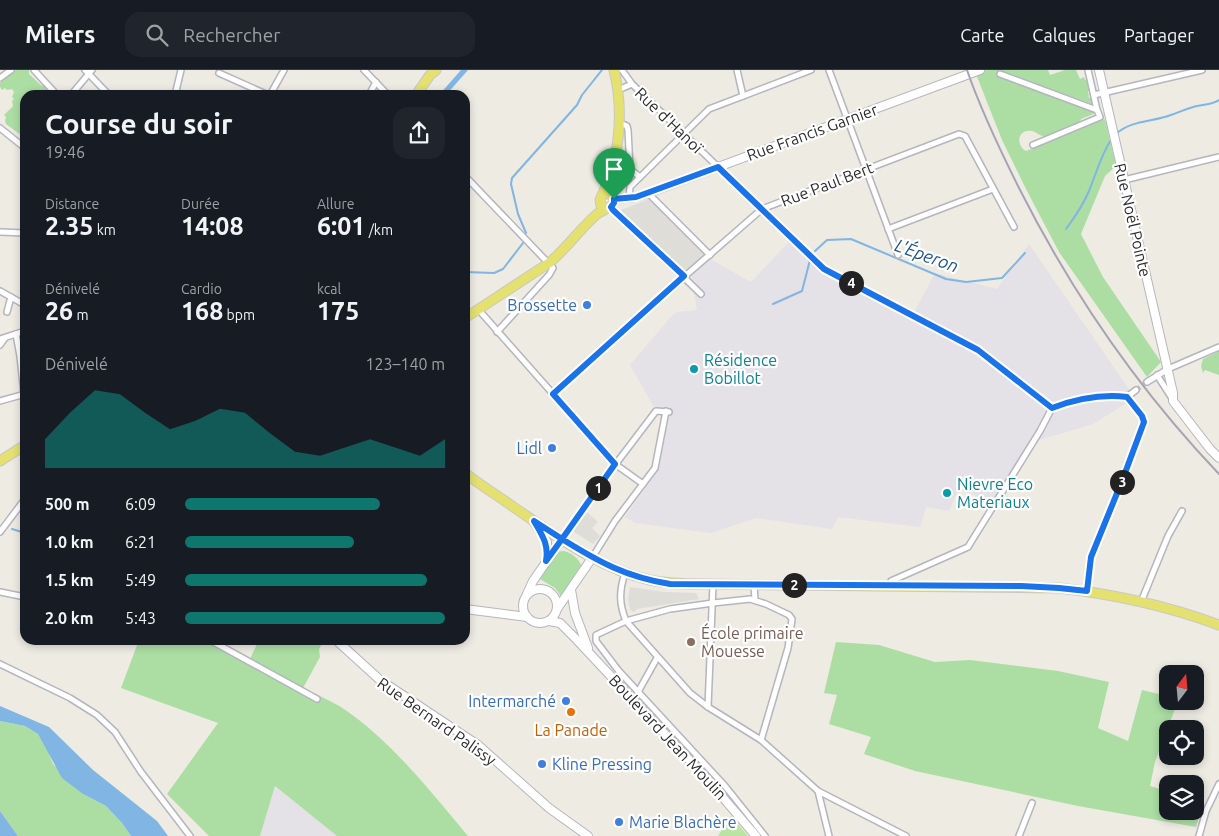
<!DOCTYPE html>
<html lang="fr">
<head>
<meta charset="utf-8">
<style>
  body { margin:0; font-family:Ubuntu,sans-serif; background:#20242c; color:#f1f3f6; height:100vh; display:flex; flex-direction:column; font-size:19px; white-space:nowrap }
  * { box-sizing:border-box; margin:0 }
  p { font-size:16px; color:#9ea1a6 }
  .icon { flex:none; width:28px; height:28px; fill:none; stroke:currentColor; stroke-width:2; stroke-linecap:round; stroke-linejoin:round }
  .map { position:relative; flex:1; overflow:hidden }
  .side { position:absolute; left:20px; top:20px; width:450px; height:555px; display:flex; flex-direction:column; background:#171b24; border-radius:15px; box-shadow:0 2px 8px #0003 }
  .side>* { flex:none }
  .needle { width:32px; rotate:16deg }
  .buttons { position:absolute; left:1159px; top:595px; display:grid; gap:10px }
  .buttons a { display:grid; place-items:center; width:45px; height:45px; border-radius:10px; background:#171b24; box-shadow:0 2px 8px #0003; font-size:25px }
  .pin { position:absolute; display:grid; place-items:center; width:42px; height:42px; color:#fff; margin:-51px -21px; border-radius:50% 50% 50% 0; rotate:-45deg; box-shadow:0 0 5px #0007 }
  .pin .icon { rotate:45deg }
  .km { position:absolute; width:25px; height:25px; margin:-12px; border-radius:50%; background:#222; color:#fff; font-size:14px; line-height:25px; text-align:center }
  .round { display:grid; place-items:center; flex:none; width:52px; height:52px; border-radius:15px; background:#20242c }
  .head { display:flex; align-items:center; justify-content:space-between; height:85px; padding:0 25px }
  h1 { font-size:28px; font-weight:700; line-height:38px }
  .figures { display:grid; grid-template-columns:repeat(3,1fr); gap:8px; height:85px; padding:5px 25px }
  .figures div { display:grid; align-content:center }
  .figures b { font-size:25px; font-weight:700 }
  .figures small { font-size:14px; font-weight:400 }
  .figures p { font-size:14px }
  .chart { height:140px; padding:10px 25px }
  .chart p { display:flex; justify-content:space-between }
  .chart svg { width:100%; height:90px; margin-top:5px; fill:#0f766e; opacity:.7 }
  ul { padding:0 25px; list-style:none; font-size:16px }
  li { display:grid; grid-template-columns:80px 60px 1fr; align-items:center; height:38px }
  li i { height:12px; border-radius:6px; background:#0f766e }
  header { display:flex; align-items:center; gap:30px; box-sizing:border-box; height:70px; padding:0 25px; background:#171b24; border-bottom:1px solid #363941 }
  header strong { font-size:24px }
  nav { display:flex; gap:28px; margin-inline-start:auto; font-size:18px }
  .search { width:350px; height:45px; background:#20242c; display:flex; align-items:center; gap:12px; box-sizing:border-box; padding:0 18px; border-radius:15px; color:#9ea1a6; font-size:19px }
  .map>svg:first-child { display:block }
</style>
</head>
<body>
<header>
<strong>Milers</strong>
<div class="search"><svg class="icon" aria-label="search" viewBox="0 0 24 24"><circle cx="10" cy="10" r="6"/><path d="M15 15l6 6"/></svg>Rechercher</div>
<nav><a>Carte</a><a>Calques</a><a>Partager</a></nav>
</header>
<div class="map">
<svg width="1219" height="766" viewBox="0 0 1219 766">
  <rect width="100%" height="100%" fill="#edebe2"/>
  <g fill="#e4e1e7">
    <polygon points="791,170 817,196 912,246 935,203 997,219 1029,174 1135,328 1093,354 1029,373 992,433 959,418 949,441 926,437 920,457 838,447 832,459 756,448 711,463 635,453 625,447 659,399 669,345 654,337 630,295 670,248 677,242 697,240 691,206 710,189 751,212"/>
    <polygon points="275,716 337,766 260,766"/>
  </g>
  <g fill="#acdea4">
    <polygon points="16,0 29,0 29,4 42,16 45,14 54,25 25,25 25,68 6,54 5,51 6,47 4,45 13,36 12,31 14,29 12,27 14,22 12,19 7,20 5,18 2,20 0,17 0,13"/>
    <path d="M986,0H1048L1050,5L1065,0H1076L1080,9L1084,7L1085,10L1089,8L1092,20L1088,21L1089,28H1094L1096,35L998,1L996,5L1093,41L1096,43L1081,49L1080,53C1071,56 1055,65 1046,66C1040,67 1037,62 1032,61C1018,58 1015,75 1026,81L1105,49L1116,96L1105,106L1081,164L1103,207L1161,292L1147,307L1059,182L1027,121L1002,70L976,4Z"/>
    <polygon points="1219,281 1219,305 1205,300 1203,303 1201,296 1203,289"/>
    <path d="M562,481C569,481 579,488 581,495L561,526L555,518L540,509L558,482Z"/>
    <path d="M139,570H203L248,593L259,570H324L319,579L320,587L303,618C316,624 329,630 341,637C392,671 429,720 468,766H337L275,716L260,766H209L167,724L218,653L121,618Z"/>
    <polygon points="836,572 879,575 935,592 970,590 1058,601 1109,612 1098,658 1128,671 1142,620 1167,626 1168,631 1178,631 1155,692 1150,716 1167,721 1168,741 1173,741 1172,745 1194,750 1199,747 1196,757 1078,736 915,701 864,684 871,667 829,654 837,625 824,623"/>
    <polygon points="0,651 25,656 38,664 48,681 53,694 83,724 106,736 122,753 131,766 18,766 0,741"/>
  </g>
  <polygon fill="#bae4a1" points="731,746 748,766 718,766"/>
  <g fill="#deddd8">
    <polygon points="649,129 705,184 684,203 620,143 621,140"/>
    <polygon points="587,442 598,452 592,458 600,466 593,474 574,462 573,460"/>
    <polygon points="630,517 665,522 696,523 699,529 637,539 634,542 630,540 628,529"/>
  </g>
  <g fill="#80b5e4">
    <polygon points="461,0 468,0 446,25 439,25"/>
    <polygon points="0,636 49,657 93,700 157,751 168,766 131,766 122,753 106,736 83,724 62,708 38,664 25,656 0,651"/>
    <polygon points="0,741 18,766 0,766"/>
  </g>
  <g fill="none" stroke-linecap="round" stroke-linejoin="round">
    <g stroke="#80b5e4" stroke-width="2">
      <path d="M1116,64C1131,50 1153,52 1171,45C1180,42 1188,38 1197,36C1205,34 1211,35 1219,30"/>
      <path d="M1066,159C1075,147 1083,135 1089,121C1096,104 1101,85 1111,70"/>
      <polyline points="526,163 518,144 511,114 512,108 577,35 582,25 602,0"/>
      <polyline points="815,181 827,170 851,169 946,209 966,212 1002,208 1025,183"/>
      <polyline points="465,202 494,203 503,199 523,173"/>
      <polyline points="773,234 802,221 810,190"/>
      <polyline points="12,459 25,463"/>
    </g>
    <polyline stroke="#c7c5be" stroke-width="5" stroke-dasharray="5 2.5" stroke-linecap="butt" points="1136,320 1147,312"/>
    <g stroke="#b5b5bf" stroke-width="8">
      <g id="street">
        <polyline points="34,0 57,25"/>
        <polyline points="85,0 109,25"/>
        <polyline points="364,0 388,25"/>
        <polyline points="622,0 632,14 824,199 978,280 1052,338"/>
        <polyline points="737,0 743,26"/>
        <polyline points="829,0 898,185"/>
        <polyline points="1088,0 1097,40"/>
        <polyline points="219,3 268,25"/>
        <polyline points="1000,4 1097,40 1100,47 1033,75"/>
        <polyline points="0,8 11,0"/>
        <polyline points="618,20 632,14"/>
        <polyline points="71,25 92,0"/>
        <polyline points="175,25 181,0"/>
        <polyline points="270,25 284,0"/>
        <polyline points="369,25 376,12"/>
        <polyline points="1094,25 1202,0"/>
        <polyline points="620,53 627,56 628,60 630,99 640,107"/>
        <polyline points="0,58 25,78"/>
        <polyline points="465,106 553,198 549,205 497,262"/>
        <polyline points="1124,110 1219,87"/>
        <polyline points="648,123 710,185"/>
        <polyline points="629,128 630,117 709,39 811,0"/>
        <polyline points="611,137 701,224"/>
        <polyline points="888,159 993,119"/>
        <polyline points="0,162 25,163"/>
        <polyline points="0,221 25,235"/>
        <polyline points="478,239 615,394 643,414"/>
        <polyline points="7,242 11,227"/>
        <polyline points="16,264 20,286 24,324"/>
        <polyline points="0,269 25,261"/>
        <polyline points="0,275 5,268"/>
        <polyline points="1157,305 1173,330"/>
        <polyline points="1147,312 1168,299 1219,277"/>
        <polyline points="553,324 684,207 762,139 959,64 965,66 1014,157"/>
        <polyline points="1127,327 1136,320"/>
        <polyline points="0,331 25,324"/>
        <polyline points="0,462 25,429"/>
        <polyline points="562,469 618,391 656,341 669,342"/>
        <polyline points="592,488 615,451 655,398 666,341"/>
        <path d="M625,503C619,521 619,534 626,551L690,623L708,637L761,670L818,721L829,766"/>
        <polyline points="754,515 755,530"/>
        <path d="M890,515L891,511L968,477L1040,361L1052,338C1076,329 1102,324 1127,327"/>
        <polyline points="1087,521 1091,487 1122,411 1144,352 1142,346 1127,327"/>
        <polyline points="0,522 25,527"/>
        <polyline points="1141,532 1168,466 1182,441"/>
        <polyline points="210,570 317,629"/>
        <polyline points="0,594 70,628 97,645 115,662 141,702 190,766"/>
        <polyline points="638,622 657,588"/>
        <polyline points="708,637 713,514"/>
        <polyline points="761,670 788,578 792,549 789,545 766,534 750,529 713,533 670,539 626,551 596,565 596,571 618,600 725,716 765,766"/>
        <polyline points="818,721 906,766"/>
        <polyline points="1019,766 1032,733"/>
        <polyline points="1199,766 1206,741 1219,714"/>
      </g>
    </g>
    <g stroke="#b5b5bf" stroke-width="10">
      <g id="secondary">
        <polyline points="1099,0 1173,323 1173,331 1210,379 1219,388"/>
        <polyline points="614,129 636,127 648,123 980,0"/>
        <polyline points="534,452 547,472 547,489"/>
        <circle cx="540" cy="536" r="17"/>
        <polyline points="571,520 575,543 588,578"/>
        <polyline points="527,524 533,511 562,469"/>
        <polyline points="465,539 527,547"/>
        <polyline points="557,539 592,488"/>
        <polyline points="549,551 560,553 577,570 707,709 756,766"/>
        <polyline points="336,570 380,610 478,675 549,738 588,766"/>
      </g>
    </g>
    <g stroke="#c8c8c8" stroke-width="11">
      <g id="primary">
        <polyline points="416,25 430,5 436,0"/>
        <path d="M603,124C607,112 613,99 615,87C621,58 621,29 614,0"/>
        <path d="M465,248L549,193C566,179 579,160 596,145C603,138 616,139 614,127L607,123L602,125L600,130L601,136L607,138"/>
        <polyline points="0,391 25,375"/>
        <path d="M465,403C480,415 497,425 512,436C555,465 599,499 650,510C667,514 685,514 703,514L1059,518C1113,524 1168,536 1219,555"/>
      </g>
    </g>
    <use href="#street" stroke="#fff" stroke-width="5"/>
    <use href="#secondary" stroke="#fff" stroke-width="8"/>
    <use href="#primary" stroke="#e4e170" stroke-width="9"/>
    <path stroke="#a5a4b5" stroke-width="2" d="M967,0C981,41 1000,80 1019,118C1072,223 1138,319 1219,404"/>
  </g>
  <g fill="none" stroke-linecap="round" stroke-linejoin="round">
    <g stroke="#fff" stroke-width="10">
      <path id="route" d="M614,129V133L611,137L613,140L684,206L553,324L615,394L562,469L534,451C542,465 549,474 546,491L562,469C599,492 626,507 670,514L1021,516L1059,518L1087,521L1091,487L1122,411L1144,352L1142,346L1127,327C1102,324 1076,329 1052,338L978,280L824,199L718,97L636,127L614,129"/>
    </g>
    <use href="#route" stroke="#1a73e8" stroke-width="6"/>
  </g>
  <g fill="#3f7fe0" stroke="#fff" stroke-width="2">
    <circle cx="587" cy="235" r="5"/>
    <circle cx="552" cy="378" r="5"/>
    <circle cx="566" cy="631" r="5"/>
    <circle cx="542" cy="694" r="5"/>
    <circle cx="619" cy="752" r="5"/>
  </g>
  <g fill="#0f9aa8" stroke="#fff" stroke-width="2">
    <circle cx="694" cy="299" r="5"/>
    <circle cx="947" cy="423" r="5"/>
  </g>
  <circle fill="#8d6e63" stroke="#fff" stroke-width="2" cx="691" cy="572" r="5"/>
  <circle fill="#e8710a" stroke="#fff" stroke-width="2" cx="571" cy="642" r="5"/>
  <g text-anchor="middle" dominant-baseline="central" stroke-width="4.5" stroke-linejoin="round" paint-order="stroke">
    <g font-size="16" fill="#2d2d2d" stroke="#fff">
      <text transform="translate(669 50) rotate(44)">Rue d'Hanoï</text>
      <text transform="translate(812 62) rotate(-20)">Rue Francis Garnier</text>
      <text transform="translate(827 114) rotate(-21)">Rue Paul Bert</text>
      <text transform="translate(1133 150) rotate(77)">Rue Noël Pointe</text>
      <text transform="translate(437 651) rotate(35)">Rue Bernard Palissy</text>
      <text transform="translate(668 667) rotate(47)">Boulevard Jean Moulin</text>
    </g>
    <g font-size="16" fill="#366cbe" stroke="#fff" text-anchor="end">
      <text x="577" y="235">Brossette</text>
      <text x="542" y="378">Lidl</text>
      <text x="556" y="631">Intermarché</text>
      <text x="552" y="694" text-anchor="start">Kline Pressing</text>
      <text x="629" y="752" text-anchor="start">Marie Blachère</text>
    </g>
    <g font-size="16" fill="#0d838f" stroke="#fff" text-anchor="start">
      <text x="704" y="290">Résidence<tspan x="704" dy="18">Bobillot</tspan></text>
      <text x="957" y="414">Nievre Eco<tspan x="957" dy="18">Materiaux</tspan></text>
    </g>
    <g font-size="16" fill="#785e54" stroke="#fff" text-anchor="start">
      <text x="701" y="563">École primaire<tspan x="701" dy="18">Mouesse</tspan></text>
    </g>
    <g font-size="16" fill="#c56008" stroke="#fff">
      <text x="571" y="660">La Panade</text>
    </g>
    <g font-size="18" font-style="italic" fill="#1c5193" stroke="#fff">
      <text transform="translate(927 185) rotate(20)">L'Éperon</text>
    </g>
  </g>
</svg>
<div class="buttons">
<a><svg class="needle" viewBox="-14 -14 28 28"><path d="M0-13l5 13h-10z" fill="#e53935"/><path d="M0 13l5-13h-10z" fill="#9ea1a6"/></svg></a>
<a><svg class="icon" aria-label="locate" viewBox="0 0 24 24"><circle cx="12" cy="12" r="6"/><path d="M12 2v4M12 18v4M2 12h4M18 12h4"/></svg></a>
<a><svg class="icon" aria-label="layers" viewBox="0 0 24 24"><path d="M12 4l9 5-9 5-9-5zM3 14l9 5 9-5"/></svg></a>
</div>
<div class="pin" style="left:614px;top:129px;background:#1e9e55"><svg class="icon" aria-label="arrive" viewBox="0 0 24 24"><path d="M6 21V4h12l-3 4 3 4H6"/></svg></div>
<b class="km" style="left:598px;top:418px">1</b>
<b class="km" style="left:794px;top:515px">2</b>
<b class="km" style="left:1122px;top:412px">3</b>
<b class="km" style="left:851px;top:213px">4</b>
<section class="side">
<div class="head"><div><h1>Course du soir</h1><p>19:46</p></div><a class="round"><svg class="icon" aria-label="share" viewBox="0 0 24 24"><path d="M12 15V3M7 8l5-5 5 5M5 13v7h14v-7"/></svg></a></div>
<div class="figures">
<div><p>Distance</p><b>2.35<small> km</small></b></div>
<div><p>Durée</p><b>14:08</b></div>
<div><p>Allure</p><b>6:01<small> /km</small></b></div>
</div>
<div class="figures">
<div><p>Dénivelé</p><b>26<small> m</small></b></div>
<div><p>Cardio</p><b>168<small> bpm</small></b></div>
<div><p>kcal</p><b>175</b></div>
</div>
<div class="chart"><p><span>Dénivelé</span>123–140 m</p>
<svg viewBox="0 0 160 44" preserveAspectRatio="none"><path d="M0 44V30L10 17L20 6L30 8L40 17L50 25L60 21L70 15L80 17L90 27L100 36L110 38L120 34L130 30L140 34L150 38L160 30V44z"/></svg>
</div>
<ul>
<li><b>500 m</b>6:09<i style="width:75%"></i></li>
<li><b>1.0 km</b>6:21<i style="width:65%"></i></li>
<li><b>1.5 km</b>5:49<i style="width:93%"></i></li>
<li><b>2.0 km</b>5:43<i style="width:100%"></i></li>
</ul>
</section>
</div>
</body>
</html>
